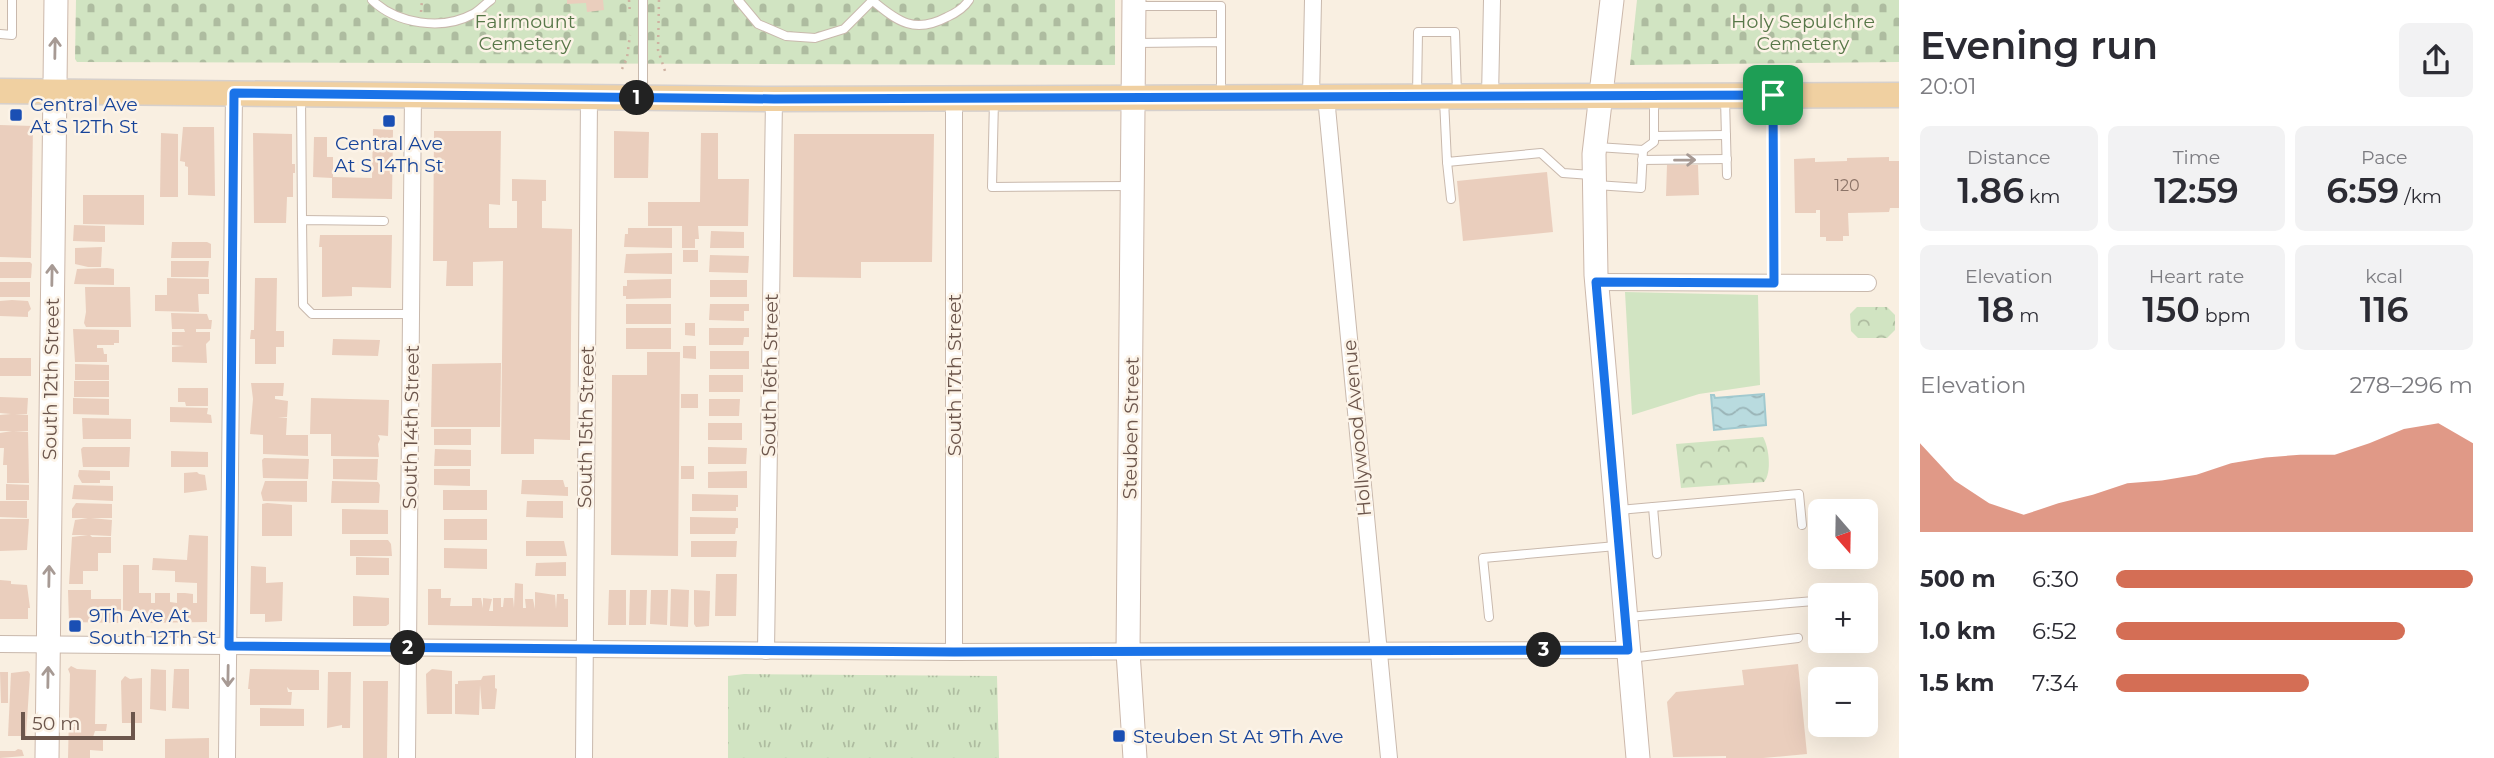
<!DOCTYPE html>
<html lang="en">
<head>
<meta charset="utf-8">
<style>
  body { margin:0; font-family:Montserrat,sans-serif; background:#f2f2f3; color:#2b2b33; height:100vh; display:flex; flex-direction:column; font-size:26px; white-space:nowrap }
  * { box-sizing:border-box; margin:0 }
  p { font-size:23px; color:#7c7c81 }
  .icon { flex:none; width:38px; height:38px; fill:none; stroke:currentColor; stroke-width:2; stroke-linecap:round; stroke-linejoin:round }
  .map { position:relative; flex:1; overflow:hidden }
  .details { display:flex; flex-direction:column; background:#fff; width:595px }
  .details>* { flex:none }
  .needle { width:46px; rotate:160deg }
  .fabs { position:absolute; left:1808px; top:499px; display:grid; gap:14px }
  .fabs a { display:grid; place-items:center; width:70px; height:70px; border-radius:10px; background:#fff; box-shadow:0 7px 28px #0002; font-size:35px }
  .scale { position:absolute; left:21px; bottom:18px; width:114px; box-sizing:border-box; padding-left:7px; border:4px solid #6c564c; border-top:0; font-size:19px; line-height:24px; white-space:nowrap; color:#6c564c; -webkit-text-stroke:5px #fcf3e7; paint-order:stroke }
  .pin { position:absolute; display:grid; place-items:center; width:60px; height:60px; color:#fff; margin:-30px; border-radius:14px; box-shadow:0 4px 10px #0006 }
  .km { position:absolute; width:35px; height:35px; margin:-18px; border-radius:50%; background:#222; color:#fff; font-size:19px; line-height:35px; text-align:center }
  .round { display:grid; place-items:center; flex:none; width:74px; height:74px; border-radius:10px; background:#f2f2f3 }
  .overview { display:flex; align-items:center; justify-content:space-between; height:119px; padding:0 21px }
  h1 { font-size:38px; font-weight:600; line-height:52px }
  .stats { display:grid; grid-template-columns:repeat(3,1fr); gap:10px; height:119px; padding:7px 21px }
  .stats div { display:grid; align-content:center; border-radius:10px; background:#f2f2f3; text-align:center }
  .stats b { font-size:35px; font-weight:600 }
  .stats small { font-size:19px; font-weight:400 }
  .stats p { font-size:19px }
  .chart { height:196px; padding:14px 21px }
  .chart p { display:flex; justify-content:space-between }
  .chart svg { width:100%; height:126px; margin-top:7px; fill:#d46e55; opacity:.7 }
  ul { padding:0 21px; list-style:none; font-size:23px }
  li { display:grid; grid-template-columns:112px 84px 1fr; align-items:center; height:52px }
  li i { height:18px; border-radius:9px; background:#d46e55 }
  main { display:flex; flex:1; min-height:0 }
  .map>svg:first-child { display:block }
</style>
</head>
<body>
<main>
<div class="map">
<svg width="1899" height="758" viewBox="0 0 1899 758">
  <defs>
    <pattern id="grass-tufts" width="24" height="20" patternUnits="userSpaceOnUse" patternTransform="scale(1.75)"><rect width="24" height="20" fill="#d1e4c2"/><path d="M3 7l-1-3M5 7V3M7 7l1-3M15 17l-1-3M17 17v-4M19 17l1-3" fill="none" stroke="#aebca0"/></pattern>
    <pattern id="cemetery-stones" width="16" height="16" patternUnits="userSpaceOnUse" patternTransform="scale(1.75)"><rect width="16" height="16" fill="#d1e4c2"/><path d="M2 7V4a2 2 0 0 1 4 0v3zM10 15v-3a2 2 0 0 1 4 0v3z" fill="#aebca0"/></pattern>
    <pattern id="park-crowns" width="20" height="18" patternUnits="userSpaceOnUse" patternTransform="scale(1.75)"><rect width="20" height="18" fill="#d1e4c2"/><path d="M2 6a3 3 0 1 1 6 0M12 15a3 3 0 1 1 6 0" fill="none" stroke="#aebca0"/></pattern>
    <pattern id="water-waves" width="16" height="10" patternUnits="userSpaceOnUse" patternTransform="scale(1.75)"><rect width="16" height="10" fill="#b9dbdf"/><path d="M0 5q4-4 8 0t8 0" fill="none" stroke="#9ab4b7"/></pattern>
  </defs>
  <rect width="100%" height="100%" fill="#f9efe1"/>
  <polygon fill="url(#grass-tufts)" points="744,674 997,676 999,758 728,758 728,676"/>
  <g fill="url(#cemetery-stones)">
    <polygon points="76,0 1115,0 1115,65 77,62 75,59"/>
    <polygon points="1637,0 1899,0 1899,62 1630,65"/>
  </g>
  <g fill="url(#park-crowns)">
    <polygon points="1857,307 1887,307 1895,315 1895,330 1887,338 1858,338 1851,331 1850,314"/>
    <path d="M1763,437C1769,447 1772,473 1764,482L1681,488L1676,444Z"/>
  </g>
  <polygon fill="#d1e4c2" points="1625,292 1758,295 1760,385 1699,394 1632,415"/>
  <polygon fill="url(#water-waves)" stroke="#a1c9cf" stroke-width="2" points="1764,394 1766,425 1714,430 1711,395 1714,395 1715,398"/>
  <g fill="#eacebd">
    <polygon points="567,0 603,0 604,10 587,12 586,3 567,4"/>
    <polygon points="0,125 33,126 31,258 0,257"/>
    <polygon points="183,127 214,127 215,196 188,195 188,167 185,166 185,162 180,161"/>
    <polygon points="373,129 393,130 392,199 332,198 332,178 313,177 314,137 327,137 327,157 333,157 333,177 372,178"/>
    <polygon points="434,131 501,131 500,205 489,204 489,228 517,228 517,201 512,201 512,179 546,180 546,201 542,201 542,228 572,229 570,440 534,439 534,454 501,454 503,261 473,262 473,286 446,286 447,261 433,261"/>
    <polygon points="614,131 649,132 648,178 614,178"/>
    <polygon points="161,133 178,134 178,197 160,197"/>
    <polygon points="253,133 292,134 292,164 295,164 295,173 293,173 293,197 287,197 286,223 254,223"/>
    <polygon points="701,133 718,133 718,179 749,179 748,226 698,226 699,239 695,239 695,248 682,248 682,226 648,226 648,202 700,202"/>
    <polygon points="794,134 934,134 932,262 861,262 861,278 793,277"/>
    <polygon points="1889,157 1889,161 1899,161 1899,208 1890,208 1889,212 1848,213 1849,236 1843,236 1843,241 1826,241 1826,237 1820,237 1820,210 1816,210 1816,213 1795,213 1794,159 1815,158 1815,162 1847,161 1847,158"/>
    <polygon points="1667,165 1698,165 1699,195 1666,196"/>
    <polygon points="1547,172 1553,232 1463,241 1457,181"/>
    <polygon points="83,195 144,195 144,225 83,224"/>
    <polygon points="74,225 105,226 105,242 73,241"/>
    <polygon points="628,228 672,228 672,248 624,247 625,234 628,234"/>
    <polygon points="711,231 744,232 744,248 710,248"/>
    <polygon points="320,235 392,235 391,288 352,287 352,296 322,297 322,247 319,247"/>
    <polygon points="172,242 207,242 211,244 211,258 171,258"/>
    <polygon points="102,247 101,267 88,267 75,264 75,248"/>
    <rect x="683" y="250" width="15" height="12"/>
    <polygon points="672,253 672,274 624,273 626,254"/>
    <polygon points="710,255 749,256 748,273 709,272"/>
    <polygon points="171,261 209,261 208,277 171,277"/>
    <polygon points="0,262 30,262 32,264 31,278 0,278"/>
    <polygon points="107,268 114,269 114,285 74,284 77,269"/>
    <polygon points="167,278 209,279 209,294 198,294 199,312 155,311 155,295 167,295"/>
    <polygon points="255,278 277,278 276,331 284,331 284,347 276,347 276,364 255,364 255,339 250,339 251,330 254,330"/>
    <polygon points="671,279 671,298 626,299 626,296 623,296 623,286 627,286 627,280"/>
    <rect x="710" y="280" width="37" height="17"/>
    <rect x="0" y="282" width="30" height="15"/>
    <polygon points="85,287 130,287 131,327 86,327 84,323 86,312"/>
    <polygon points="12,300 28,301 31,309 28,312 28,317 0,316 0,301"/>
    <rect x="626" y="304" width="45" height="20"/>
    <polygon points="710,304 749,304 749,311 744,311 744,321 709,320"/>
    <polygon points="171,313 207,314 209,320 212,320 211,329 196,329 196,332 210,332 210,340 206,344 207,363 172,362 172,347 184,346 172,345 172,332 185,332 184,329 172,329"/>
    <polygon points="685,323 695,323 695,336 685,335"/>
    <rect x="626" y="328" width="45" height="21"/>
    <polygon points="709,328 749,328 749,337 744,337 743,345 709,345"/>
    <polygon points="73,329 119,330 119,343 114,343 114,345 97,345 97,348 103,348 104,354 107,354 107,362 75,362"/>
    <polygon points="333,339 380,340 378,356 332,355"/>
    <polygon points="683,346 696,346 696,359 683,358"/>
    <rect x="710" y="351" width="39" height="18"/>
    <polygon points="647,352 680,352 678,556 611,555 612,375 647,375"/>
    <rect x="0" y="358" width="31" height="18"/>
    <polygon points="501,363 500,427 431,427 432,364"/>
    <polygon points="75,364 109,365 109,380 75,380"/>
    <rect x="709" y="375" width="34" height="17"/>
    <rect x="74" y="381" width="35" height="16"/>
    <polygon points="251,383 284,383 283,396 275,396 275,399 288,401 287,417 278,418 287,418 286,435 308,435 308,456 263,454 263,435 250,434 253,399"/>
    <polygon points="178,388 208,388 208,406 186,406 185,402 178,402"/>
    <rect x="681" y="394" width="17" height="14"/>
    <polygon points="0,397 28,398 27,414 15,414 28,415 28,431 14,431 28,432 29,483 7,483 7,465 3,465 4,448 0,448 0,433 12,431 0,431 0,415 11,414 0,413"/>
    <polygon points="73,398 109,399 109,415 73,414"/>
    <polygon points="311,398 389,400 388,436 378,435 380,439 378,444 379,457 331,456 331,434 310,434"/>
    <polygon points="709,399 740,399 739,416 709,416"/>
    <polygon points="170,407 208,408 207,414 211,415 212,423 170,422"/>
    <polygon points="82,418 131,419 131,439 83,439"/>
    <rect x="708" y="423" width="34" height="17"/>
    <rect x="434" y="429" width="37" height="16"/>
    <polygon points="83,447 130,447 129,467 83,467 81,449"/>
    <polygon points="708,447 747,448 746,464 708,464"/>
    <polygon points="435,449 471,450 471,466 434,466"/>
    <polygon points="171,451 208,452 208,467 171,467"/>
    <polygon points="264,458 309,459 308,479 263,478 262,460"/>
    <polygon points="333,459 378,459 377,480 333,479"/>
    <rect x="681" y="466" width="13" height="13"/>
    <polygon points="434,469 470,469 470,486 434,485"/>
    <polygon points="79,470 110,471 110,480 100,480 100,483 82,483 78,476"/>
    <polygon points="747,471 747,488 708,488 708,472"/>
    <polygon points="197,472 199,474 205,475 207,490 184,493 184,473"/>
    <polygon points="522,480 563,480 565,487 568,487 568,496 521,494"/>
    <polygon points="265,481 307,481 307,502 263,501 261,493"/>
    <polygon points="332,481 378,482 380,485 379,503 331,503"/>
    <polygon points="6,484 29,485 29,500 6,500"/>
    <polygon points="74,485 113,486 113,501 72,499"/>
    <rect x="443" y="490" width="44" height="20"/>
    <polygon points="692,494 738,495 738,507 736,507 736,511 692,511"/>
    <polygon points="0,501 27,501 27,518 0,517"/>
    <polygon points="527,501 563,501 563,518 526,517"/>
    <polygon points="76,503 112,504 112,518 91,518 112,520 111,536 90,535 92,537 111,537 111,553 98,553 98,571 83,571 83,584 69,584 72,537 88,535 72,535 75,520 88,518 72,518 72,509"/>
    <polygon points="267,503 292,505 292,536 262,536 262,504"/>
    <polygon points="342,509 388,510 388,534 342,534"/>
    <polygon points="690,517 738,518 738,528 736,528 735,534 690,534"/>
    <polygon points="0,519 29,519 27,550 0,551"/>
    <rect x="444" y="519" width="43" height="21"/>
    <polygon points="189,535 208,536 207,622 138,623 139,613 123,610 123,565 139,565 139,593 151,593 151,603 155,603 155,593 170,593 170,602 177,603 177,593 185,593 193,594 193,603 197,603 197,583 175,582 175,571 152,570 153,558 187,560"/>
    <polygon points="350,540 388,540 391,544 392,556 350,556"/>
    <polygon points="526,541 564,541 567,556 526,556"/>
    <polygon points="691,541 737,541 736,557 691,557"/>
    <polygon points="444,548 487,549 487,569 444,568"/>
    <polygon points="356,557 389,558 389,575 356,575"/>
    <polygon points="566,562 566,576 535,576 536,563"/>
    <polygon points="251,566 266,567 266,583 283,582 282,621 265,622 265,614 250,614"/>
    <polygon points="716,574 737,574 736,616 715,616"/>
    <polygon points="0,580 11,581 11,584 27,585 30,608 28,608 28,619 0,619"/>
    <polygon points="515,583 523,584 523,608 526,608 525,599 533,599 535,609 535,592 555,595 556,609 557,594 564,594 564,599 568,599 568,627 428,625 428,589 441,589 441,598 451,598 450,606 472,606 472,598 481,598 483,608 483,598 492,599 489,611 493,611 493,598 501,598 501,607 503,607 504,598 513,598 514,608"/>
    <polygon points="671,589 689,590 688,627 670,626"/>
    <polygon points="68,590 91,590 91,599 121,599 121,623 69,622"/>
    <polygon points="609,590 626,590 626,625 608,625"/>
    <polygon points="630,590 647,590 646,625 629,625"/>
    <polygon points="651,590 668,590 667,625 650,624"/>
    <polygon points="694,590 710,591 709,626 696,627 694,624"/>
    <polygon points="353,596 389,598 389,624 386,626 353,626"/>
    <polygon points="1798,664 1807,754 1763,758 1726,758 1726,756 1673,757 1667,702 1676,692 1744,685 1742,670"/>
    <polygon points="71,666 77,669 96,670 95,724 107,724 106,731 95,731 92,740 103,740 103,751 90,750 90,758 68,758 70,674 68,669"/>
    <polygon points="151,669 166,670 166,711 150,709"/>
    <polygon points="174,669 189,669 189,709 172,708"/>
    <polygon points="250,669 319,670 319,690 290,690 287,687 288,692 292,692 291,705 250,705 250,689 248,689"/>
    <polygon points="432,669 452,671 452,714 427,714 426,674"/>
    <polygon points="28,671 30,674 26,736 8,736 11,673"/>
    <polygon points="0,672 8,672 8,703 1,703"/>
    <polygon points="328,672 351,672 350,728 342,728 342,725 327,728"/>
    <polygon points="495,675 495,688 497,689 495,709 482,709 480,685 479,715 455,714 455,684 458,684 458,681 481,680 483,676"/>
    <polygon points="125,676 130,679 142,678 142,723 122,723 121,681"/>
    <polygon points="363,681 388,681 387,758 363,758"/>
    <polygon points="260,708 304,709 304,726 260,726"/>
    <polygon points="209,738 209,758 165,758 165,739"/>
    <polygon points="18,749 22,750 24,756 0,758 0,751 15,751"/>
  </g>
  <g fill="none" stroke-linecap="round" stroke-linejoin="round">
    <g stroke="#c9b9ad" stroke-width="10">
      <g id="lane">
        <path d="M372,0C397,24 442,31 473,14C479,11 485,4 491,0"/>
        <polyline points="738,0 758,24 786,36 815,38 844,29 873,0"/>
        <path d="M873,1C898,22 915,34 947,17C956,13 964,8 969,0"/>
        <polyline points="1137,6 1221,6 1221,42"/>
        <polyline points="0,34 12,35 12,0"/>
        <polyline points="1136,43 1221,42 1221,95"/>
        <polyline points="643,95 643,0"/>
        <polyline points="1417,95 1418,32 1455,32 1457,94"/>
        <polyline points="301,97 302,220"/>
        <polyline points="1725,99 1727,175"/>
        <polyline points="994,100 992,187 1130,186"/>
        <polyline points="1444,100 1447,162 1541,153 1563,173 1591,175"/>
        <polyline points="1773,100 1775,283"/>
        <polyline points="1654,136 1726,135"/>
        <polyline points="1597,147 1643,150 1654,142 1654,99"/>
        <polyline points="1642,160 1727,159"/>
        <polyline points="1447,162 1451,199"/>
        <polyline points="1596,185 1641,188 1643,150"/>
        <polyline points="384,221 302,220 303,305 312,314 412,314"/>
        <polyline points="1653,507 1657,554"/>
        <polyline points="1619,510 1799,494 1802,525"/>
        <polyline points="1489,617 1483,558 1616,546"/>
        <polyline points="1628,617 1814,601"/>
        <polyline points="1630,658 1798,638"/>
      </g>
    </g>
    <g stroke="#c9b9ad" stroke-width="18">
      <g id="street">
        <polyline points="1311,97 1313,0"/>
        <polyline points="1326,97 1389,758"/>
        <polyline points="1490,97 1492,0"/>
        <polyline points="1596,282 1868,283"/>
        <polyline points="0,644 954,652 1627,650"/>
        <polyline points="766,651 774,99"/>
        <polyline points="954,652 954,99"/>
        <polyline points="227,758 234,93"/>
        <polyline points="407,758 413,95"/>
        <polyline points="584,758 589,97"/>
      </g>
    </g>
    <g stroke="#ccb8ab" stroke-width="25">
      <g id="secondary">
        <polyline points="1134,0 1128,652 1135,758"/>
        <polyline points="1612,0 1594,154 1596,275 1638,758"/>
        <polyline points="47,758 56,0"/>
      </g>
    </g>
    <g stroke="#d6d0cd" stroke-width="27">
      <polyline id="primary" points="0,91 774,99 1899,95"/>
    </g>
    <g stroke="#ceb1a1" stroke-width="2.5" stroke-dasharray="2 5" stroke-linecap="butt">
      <polyline points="629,0 630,14"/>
      <polyline points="659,0 658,50 665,71"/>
      <polyline points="421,12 422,0"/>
      <polyline points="622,69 627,58 630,35"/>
    </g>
    <use href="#lane" stroke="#fff" stroke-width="8"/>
    <use href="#street" stroke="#fff" stroke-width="16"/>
    <use href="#secondary" stroke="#fff" stroke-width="23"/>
    <use href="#primary" stroke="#f0d0a1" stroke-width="24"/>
  </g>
  <defs><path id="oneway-shaft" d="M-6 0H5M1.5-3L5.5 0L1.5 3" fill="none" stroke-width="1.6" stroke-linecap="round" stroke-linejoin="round" transform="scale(1.75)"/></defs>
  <g stroke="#a79a94">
    <use href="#oneway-shaft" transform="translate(55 48) rotate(-89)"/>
    <use href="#oneway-shaft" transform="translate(1685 160) rotate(-1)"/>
    <use href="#oneway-shaft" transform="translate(52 275) rotate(-89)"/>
    <use href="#oneway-shaft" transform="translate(49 576) rotate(-89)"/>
    <use href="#oneway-shaft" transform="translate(228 676) rotate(91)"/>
    <use href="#oneway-shaft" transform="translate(48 677) rotate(-89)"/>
  </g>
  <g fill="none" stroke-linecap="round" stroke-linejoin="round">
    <g stroke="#fff" stroke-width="14">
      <polygon id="route" points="234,93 774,99 1773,95 1774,283 1596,282 1628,650 954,652 229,646"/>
    </g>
    <use href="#route" stroke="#1a73e8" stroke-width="9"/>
  </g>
  <g fill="#1a4fb4" stroke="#fcf3e7" stroke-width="2.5">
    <rect x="9" y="108" width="14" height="14" rx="3.5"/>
    <rect x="382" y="114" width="14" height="14" rx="3.5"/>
    <rect x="68" y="619" width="14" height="14" rx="3.5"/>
    <rect x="1112" y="729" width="14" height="14" rx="3.5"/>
  </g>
  <g text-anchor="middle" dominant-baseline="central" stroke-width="5" stroke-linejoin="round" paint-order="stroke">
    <g font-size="16" fill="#8c7468">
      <text x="1847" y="185">120</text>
    </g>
    <g font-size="19" fill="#577748" stroke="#fcf3e7">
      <text x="525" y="21">Fairmount<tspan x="525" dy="22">Cemetery</tspan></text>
      <text x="1803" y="21">Holy Sepulchre<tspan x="1803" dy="22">Cemetery</tspan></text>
    </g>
    <g font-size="19" fill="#164399" stroke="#fcf3e7" text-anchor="start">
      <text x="30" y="104">Central Ave<tspan x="30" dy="22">At S 12Th St</tspan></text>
      <text x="389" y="143" text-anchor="middle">Central Ave<tspan x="389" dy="22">At S 14Th St</tspan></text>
      <text x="89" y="615">9Th Ave At<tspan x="89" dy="22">South 12Th St</tspan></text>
      <text x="1133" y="736">Steuben St At 9Th Ave</text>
    </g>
    <g font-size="19" fill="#6c564c" stroke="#fcf3e7">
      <text transform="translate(770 375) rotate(-89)">South 16th Street</text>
      <text transform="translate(954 375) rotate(-90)">South 17th Street</text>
      <text transform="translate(51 379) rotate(-89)">South 12th Street</text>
      <text transform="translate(411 427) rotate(-89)">South 14th Street</text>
      <text transform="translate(586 427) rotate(-89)">South 15th Street</text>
      <text transform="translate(1131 428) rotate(-89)">Steuben Street</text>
      <text transform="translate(1357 428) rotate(-95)">Hollywood Avenue</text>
    </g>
  </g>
</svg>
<div class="fabs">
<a><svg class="needle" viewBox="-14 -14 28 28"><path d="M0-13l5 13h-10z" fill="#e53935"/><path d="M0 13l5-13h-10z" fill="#7c7c81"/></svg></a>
<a>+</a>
<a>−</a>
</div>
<div class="scale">50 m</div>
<div class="pin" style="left:1773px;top:95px;background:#1e9e55"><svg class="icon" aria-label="arrive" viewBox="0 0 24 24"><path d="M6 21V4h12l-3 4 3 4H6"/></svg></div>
<b class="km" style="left:637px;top:98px">1</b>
<b class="km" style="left:408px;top:648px">2</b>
<b class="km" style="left:1544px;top:650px">3</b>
</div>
<section class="details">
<div class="overview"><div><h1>Evening run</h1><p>20:01</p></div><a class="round"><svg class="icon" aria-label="share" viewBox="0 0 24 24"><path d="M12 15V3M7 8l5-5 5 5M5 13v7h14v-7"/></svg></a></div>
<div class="stats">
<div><p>Distance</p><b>1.86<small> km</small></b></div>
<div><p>Time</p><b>12:59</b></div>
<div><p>Pace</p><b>6:59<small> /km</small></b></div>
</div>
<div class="stats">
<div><p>Elevation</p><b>18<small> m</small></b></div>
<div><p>Heart rate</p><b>150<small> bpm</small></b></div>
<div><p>kcal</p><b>116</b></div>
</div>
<div class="chart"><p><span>Elevation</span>278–296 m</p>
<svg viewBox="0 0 160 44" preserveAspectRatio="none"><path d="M0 44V13L10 26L20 34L30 38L40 34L50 31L60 27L70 26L80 24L90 20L100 18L110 17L120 17L130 13L140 8L150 6L160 13V44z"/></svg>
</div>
<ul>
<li><b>500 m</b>6:30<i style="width:100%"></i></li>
<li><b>1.0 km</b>6:52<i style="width:81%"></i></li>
<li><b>1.5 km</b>7:34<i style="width:54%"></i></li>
</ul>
</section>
</main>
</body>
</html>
